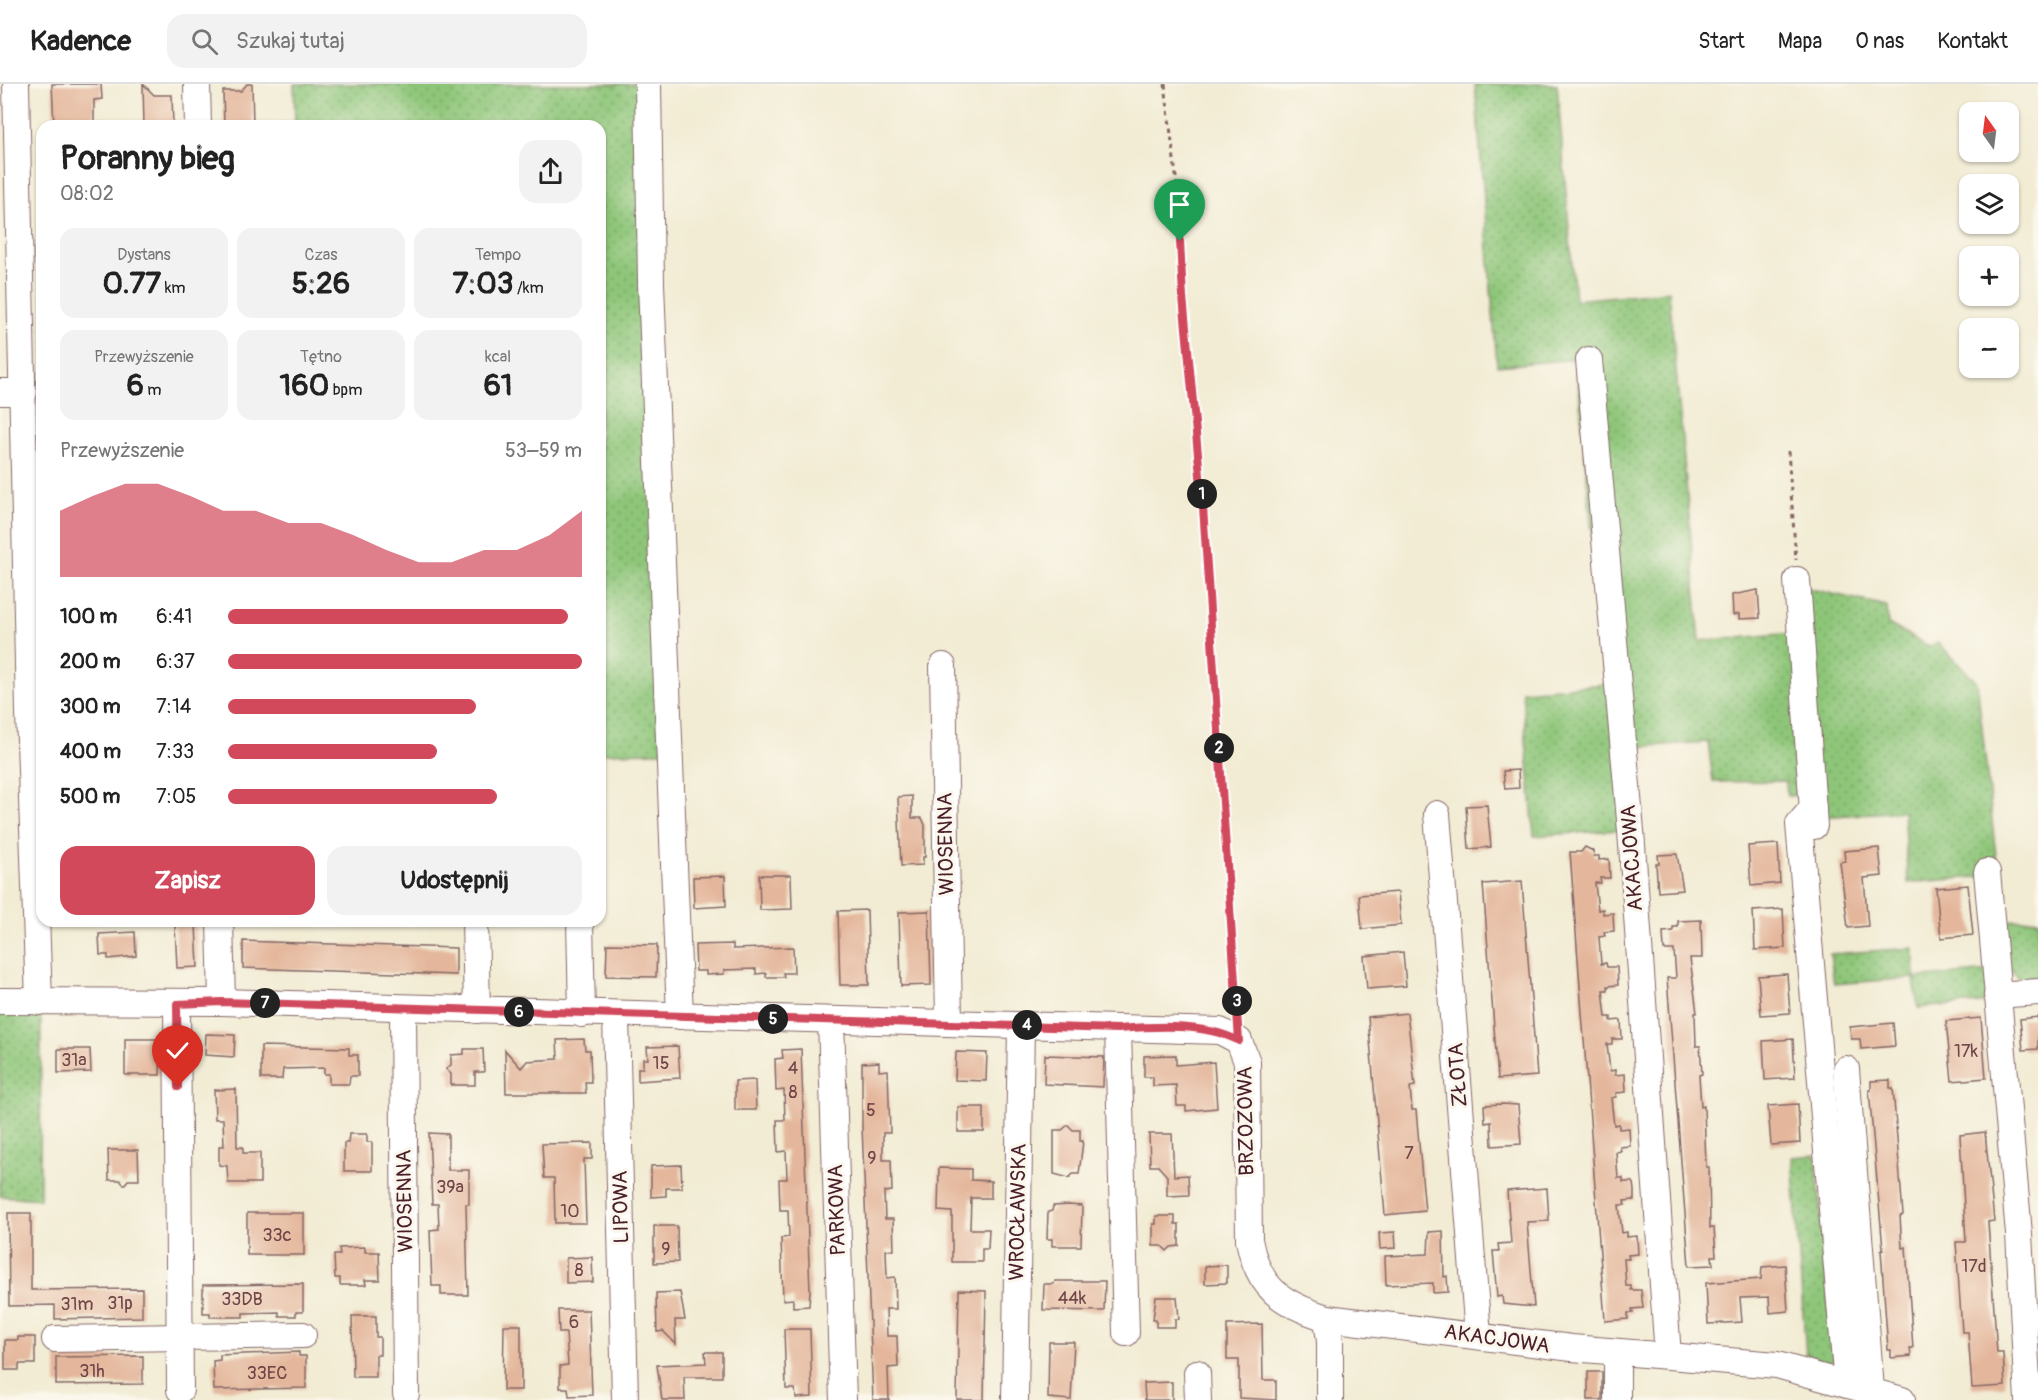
<!DOCTYPE html>
<html lang="pl">
<head>
<meta charset="utf-8">
<style>
  body { margin:0; font-family:Pangolin,sans-serif; background:#f2f2f2; color:#222; height:100vh; display:flex; flex-direction:column; font-size:22px; white-space:nowrap }
  * { box-sizing:border-box; margin:0 }
  p { font-size:20px; color:#767676 }
  .icon { flex:none; width:33px; height:33px; fill:none; stroke:currentColor; stroke-width:2; stroke-linecap:round; stroke-linejoin:round }
  .map { position:relative; flex:1; overflow:hidden }
  .side { position:absolute; left:36px; top:36px; width:570px; height:807px; display:flex; flex-direction:column; background:#fff; border-radius:18px; box-shadow:0 2px 4px #0004 }
  .side>* { flex:none }
  .needle { width:39px; rotate:346deg }
  .controls { position:absolute; left:1959px; top:18px; display:grid; gap:12px }
  .controls a { display:grid; place-items:center; width:60px; height:60px; border-radius:12px; background:#fff; box-shadow:0 2px 4px #0004; font-size:30px }
  .pin { position:absolute; display:grid; place-items:center; width:51px; height:51px; color:#fff; margin:-62px -26px; border-radius:50% 50% 50% 0; rotate:-45deg; box-shadow:0 0 6px #0007 }
  .pin .icon { rotate:45deg }
  .km { position:absolute; width:30px; height:30px; margin:-15px; border-radius:50%; background:#222; color:#fff; font-size:16px; line-height:30px; text-align:center }
  .round { display:grid; place-items:center; flex:none; width:63px; height:63px; border-radius:18px; background:#f2f2f2 }
  .summary { display:flex; align-items:center; justify-content:space-between; height:102px; padding:0 24px }
  h1 { font-size:33px; font-weight:700; line-height:45px }
  .stats { display:grid; grid-template-columns:repeat(3,1fr); gap:9px; height:102px; padding:6px 24px }
  .stats div { display:grid; align-content:center; border-radius:15px; background:#f2f2f2; text-align:center }
  .stats b { font-size:30px; font-weight:700 }
  .stats small { font-size:16px; font-weight:400 }
  .stats p { font-size:16px }
  .chart { height:168px; padding:12px 24px }
  .chart p { display:flex; justify-content:space-between }
  .chart svg { width:100%; height:108px; margin-top:6px; fill:#d1495b; opacity:.7 }
  .action { display:flex; gap:12px; margin-top:auto; padding:12px 24px }
  .action a { flex:1; height:69px; border-radius:18px; background:#d1495b; color:#fff; font-size:24px; font-weight:700; line-height:69px; text-align:center }
  .action a+a { background:#f2f2f2; color:#222 }
  ul { padding:0 24px; list-style:none; font-size:20px }
  li { display:grid; grid-template-columns:96px 72px 1fr; align-items:center; height:45px }
  li i { height:15px; border-radius:8px; background:#d1495b }
  header { display:flex; align-items:center; gap:36px; box-sizing:border-box; height:84px; padding:0 30px; background:#fff; border-bottom:2px solid #e0e0e0 }
  header strong { font-size:28px }
  nav { display:flex; gap:33px; margin-inline-start:auto; font-size:21px }
  .search { width:420px; height:54px; background:#f2f2f2; display:flex; align-items:center; gap:15px; box-sizing:border-box; padding:0 21px; border-radius:18px; color:#767676; font-size:22px }
  .map>svg:first-child { display:block }
</style>
</head>
<body>
<header>
<strong>Kadence</strong>
<div class="search"><svg class="icon" aria-label="search" viewBox="0 0 24 24"><circle cx="10" cy="10" r="6"/><path d="M15 15l6 6"/></svg>Szukaj tutaj</div>
<nav><a>Start</a><a>Mapa</a><a>O nas</a><a>Kontakt</a></nav>
</header>
<div class="map">
<svg width="2038" height="1316" viewBox="0 0 2038 1316">
  <defs>
    <pattern id="grass-dots" width="8" height="8" patternUnits="userSpaceOnUse" patternTransform="scale(1.5)"><rect width="8" height="8" fill="#8ec679"/><path d="M2 2h.1M6 6h.1" fill="none" stroke="#76a063" stroke-width="1.8" stroke-linecap="round"/></pattern>
  </defs>
  <rect width="100%" height="100%" fill="#fbf7ec"/>
  <filter id="ink" filterUnits="userSpaceOnUse"><feTurbulence type="fractalNoise" baseFrequency=".0167" numOctaves="2"/><feDisplacementMap in="SourceGraphic" scale="12" xChannelSelector="R" yChannelSelector="G"/><feConvolveMatrix kernelMatrix="1 2 1 2 8 2 1 2 1" color-interpolation-filters="sRGB"/></filter>
  <filter id="wash" filterUnits="userSpaceOnUse"><feTurbulence type="fractalNoise" baseFrequency=".008" numOctaves="4" result="noise"/><feDisplacementMap in="SourceGraphic" scale="24" xChannelSelector="R" yChannelSelector="G"/><feGaussianBlur stdDeviation="1.35" result="paint"/><feColorMatrix in="noise" values="0 0 0 0 0 0 0 0 0 0 0 0 0 0 0 0 0 1.4 0 .05"/><feComposite in="paint" operator="in"/></filter>
  <g filter="url(#wash)">
    <rect width="100%" height="100%" fill="#f2ecd4"/>
    <g fill="url(#grass-dots)" stroke="#6c7252" stroke-width="1.5">
      <polygon points="294,0 644,0 663,668 600,669 600,42 295,42"/>
      <polygon points="1475,0 1557,0 1575,216 1669,207 1700,557 1793,549 1807,711 1787,712 1786,697 1713,698 1708,658 1635,663 1619,746 1534,752 1522,607 1606,600 1576,275 1497,282"/>
      <polygon points="1802,503 1887,522 1888,540 1928,562 1938,559 1977,598 1998,791 1908,799 1903,727 1821,733"/>
      <path d="M2038,835V899C2003,899 2003,863 2002,837Z"/>
      <polygon points="1914,864 1915,894 1989,887 1991,918 1918,924 1914,894 1834,900 1830,870"/>
      <polygon points="0,928 41,932 40,1115 0,1112"/>
      <polygon points="1816,1071 1834,1280 1806,1271 1792,1073"/>
    </g>
    <g id="blocks">
      <g fill="#e4b79c">
        <polygon points="52,0 101,0 102,15 94,16 94,42 54,42"/>
        <polygon points="143,0 154,11 172,11 173,42 144,42"/>
        <polygon points="247,0 252,0 253,42 224,41 223,7 241,7"/>
        <polygon points="1758,506 1760,534 1739,535 1739,530 1733,531 1732,511"/>
        <polygon points="1518,686 1519,704 1505,705 1503,687"/>
        <polygon points="912,712 912,734 922,734 925,741 925,773 923,773 923,781 901,782 898,713"/>
        <polygon points="1487,721 1491,763 1469,765 1466,722"/>
        <polygon points="1778,760 1780,799 1751,802 1748,762"/>
        <polygon points="1585,763 1593,767 1594,772 1599,772 1599,776 1609,775 1610,794 1600,794 1601,799 1595,799 1598,826 1603,825 1603,830 1613,829 1614,847 1604,848 1605,852 1599,853 1601,880 1606,879 1607,883 1617,883 1618,901 1608,902 1608,906 1603,906 1606,933 1611,933 1611,937 1621,936 1622,955 1612,955 1612,960 1607,960 1610,987 1615,986 1615,991 1625,990 1626,1008 1616,1009 1616,1013 1611,1014 1614,1041 1619,1040 1619,1045 1629,1044 1630,1062 1620,1063 1621,1067 1616,1068 1618,1094 1623,1094 1623,1098 1633,1098 1634,1107 1634,1116 1624,1117 1625,1121 1619,1121 1622,1149 1627,1148 1627,1153 1637,1152 1638,1170 1628,1171 1629,1175 1624,1175 1626,1202 1631,1202 1631,1206 1641,1206 1643,1224 1632,1225 1633,1229 1628,1229 1628,1235 1605,1237 1570,768 1581,768"/>
        <polygon points="1879,764 1882,792 1864,794 1868,842 1848,844 1840,778 1845,777 1844,767"/>
        <polygon points="1677,770 1683,806 1658,808 1656,780 1659,780 1658,771"/>
        <polygon points="759,791 791,791 792,825 760,826"/>
        <polygon points="725,792 726,822 694,824 693,793"/>
        <polygon points="1522,797 1537,992 1498,995 1483,800"/>
        <polygon points="1968,801 1973,851 1941,854 1936,804"/>
        <polygon points="1398,808 1401,841 1362,845 1359,811"/>
        <polygon points="1783,825 1785,864 1755,866 1753,827"/>
        <polygon points="867,826 869,901 840,901 838,827"/>
        <polygon points="929,827 931,901 901,902 899,828"/>
        <polygon points="1701,836 1702,874 1690,874 1697,929 1695,929 1696,962 1700,962 1702,990 1699,991 1701,1023 1704,1022 1706,1083 1709,1083 1710,1144 1714,1144 1716,1172 1712,1172 1713,1181 1689,1182 1667,894 1676,894 1674,866 1664,866 1663,848 1673,847 1673,843 1678,843 1678,837"/>
        <polygon points="175,841 196,841 198,883 177,884"/>
        <polygon points="135,848 136,872 108,875 108,871 100,871 99,850"/>
        <polygon points="243,857 456,864 456,891 243,884"/>
        <polygon points="607,860 657,861 656,893 606,892"/>
        <polygon points="733,860 733,865 793,863 794,889 783,889 784,893 766,893 766,889 756,890 756,885 724,886 724,890 706,891 706,887 696,887 695,861"/>
        <polygon points="1403,868 1406,902 1367,905 1364,872"/>
        <polygon points="1787,890 1790,929 1761,931 1758,892"/>
        <polygon points="1407,929 1415,1002 1410,1003 1412,1026 1416,1026 1425,1127 1385,1131 1368,933"/>
        <polygon points="2038,933 2038,965 2023,966 2020,935"/>
        <polygon points="1981,934 1986,994 1952,997 1946,937"/>
        <polygon points="1893,939 1895,962 1861,965 1860,955 1851,955 1850,943"/>
        <polygon points="206,950 235,951 234,973 205,971"/>
        <polygon points="125,955 161,955 160,991 125,991"/>
        <polygon points="584,955 585,966 590,966 591,998 585,998 586,1009 506,1009 505,966 521,984 527,977 558,975 557,956"/>
        <polygon points="1793,955 1795,994 1765,996 1763,957"/>
        <polygon points="261,962 349,964 349,971 358,971 358,992 350,992 349,1000 329,1000 329,990 324,990 324,984 283,985 282,995 261,995"/>
        <polygon points="678,962 680,994 638,997 638,984 643,984 643,975 648,975 647,963"/>
        <polygon points="58,965 90,965 91,988 58,989"/>
        <polygon points="464,965 483,965 484,988 475,988 475,1001 451,1001 451,990 446,985 451,981 451,971 464,970"/>
        <polygon points="801,965 810,1207 809,1222 793,1223 793,1215 783,1216 781,1154 789,1153 788,1126 780,1126 779,1095 787,1095 786,1067 778,1068 777,1036 785,1036 784,1006 776,1007 775,975 783,974 782,966"/>
        <polygon points="956,968 987,969 986,997 955,996"/>
        <polygon points="1045,971 1104,973 1103,1003 1044,1000"/>
        <polygon points="1176,971 1176,981 1214,978 1217,1024 1186,1027 1186,1022 1177,1022 1176,1001 1153,1002 1153,993 1144,993 1144,972"/>
        <polygon points="879,978 879,987 888,986 890,1049 883,1049 883,1076 891,1076 892,1107 884,1108 885,1135 893,1135 894,1166 886,1166 887,1194 895,1193 896,1225 886,1225 887,1252 897,1252 898,1283 888,1284 889,1316 873,1316 862,1042 862,979"/>
        <polygon points="755,996 756,1026 735,1026 735,997"/>
        <polygon points="1890,996 1890,1004 1893,1004 1903,1131 1900,1132 1902,1164 1906,1163 1913,1264 1910,1264 1911,1272 1891,1274 1891,1266 1888,1266 1881,1166 1883,1165 1869,1006 1871,1006 1871,997"/>
        <polygon points="236,1005 237,1063 243,1063 243,1069 260,1069 260,1099 228,1099 227,1082 219,1081 219,1062 224,1062 223,1035 215,1035 214,1006"/>
        <polygon points="1502,1020 1518,1021 1521,1060 1492,1062 1491,1038 1485,1039 1484,1021"/>
        <polygon points="1798,1020 1800,1059 1771,1061 1768,1022"/>
        <rect x="958" y="1023" width="26" height="25"/>
        <polygon points="1068,1041 1073,1046 1080,1046 1080,1057 1083,1057 1079,1090 1073,1090 1069,1094 1054,1090 1054,1046 1062,1046"/>
        <polygon points="1985,1048 1994,1137 1988,1138 1997,1269 2003,1269 2005,1302 1972,1304 1968,1248 1962,1248 1956,1158 1966,1158 1960,1051"/>
        <polygon points="429,1049 448,1050 448,1086 469,1086 469,1120 466,1120 468,1211 441,1211 441,1202 432,1202 430,1146 439,1145 438,1120 432,1120"/>
        <polygon points="349,1050 367,1050 367,1058 372,1058 372,1087 344,1087 344,1059 348,1059"/>
        <polygon points="1149,1050 1172,1050 1174,1092 1188,1091 1189,1111 1167,1112 1167,1092 1158,1082 1150,1082"/>
        <polygon points="592,1059 592,1075 584,1075 586,1139 555,1139 554,1094 544,1094 542,1060"/>
        <polygon points="108,1066 138,1066 139,1096 128,1096 124,1101 120,1096 109,1096"/>
        <polygon points="681,1081 682,1104 666,1104 666,1112 651,1113 651,1082"/>
        <polygon points="939,1084 971,1085 971,1096 991,1097 991,1114 971,1114 970,1145 989,1145 988,1165 982,1165 982,1178 952,1178 952,1128 938,1127"/>
        <polygon points="1547,1104 1549,1137 1527,1138 1534,1223 1503,1220 1502,1212 1497,1213 1493,1167 1499,1167 1498,1160 1511,1159 1507,1107"/>
        <polygon points="1069,1121 1082,1122 1081,1162 1052,1162 1052,1155 1047,1155 1048,1128 1052,1127 1053,1122"/>
        <polygon points="8,1129 31,1129 31,1206 142,1205 142,1233 55,1235 55,1221 9,1222"/>
        <rect x="247" y="1129" width="57" height="42"/>
        <polygon points="1156,1132 1175,1132 1175,1140 1179,1140 1179,1162 1171,1163 1167,1167 1162,1162 1153,1162 1153,1140 1156,1140"/>
        <polygon points="654,1142 677,1142 678,1178 654,1179"/>
        <polygon points="1443,1147 1444,1193 1447,1192 1448,1208 1433,1209 1433,1199 1386,1201 1385,1172 1428,1170 1429,1148"/>
        <polygon points="1395,1148 1396,1164 1380,1165 1379,1149"/>
        <polygon points="365,1163 365,1168 379,1168 380,1196 365,1196 366,1201 340,1201 340,1194 335,1194 334,1171 340,1171 339,1164"/>
        <polygon points="592,1173 593,1198 566,1199 566,1174"/>
        <polygon points="1227,1181 1227,1199 1205,1200 1205,1182"/>
        <polygon points="1785,1181 1788,1227 1770,1229 1769,1213 1740,1214 1742,1238 1708,1240 1706,1199 1761,1195 1762,1183"/>
        <polygon points="1055,1197 1105,1197 1104,1227 1043,1226 1044,1200 1054,1200"/>
        <polygon points="303,1200 303,1228 296,1228 296,1232 279,1232 279,1228 243,1229 243,1233 210,1233 210,1229 203,1229 203,1201"/>
        <polygon points="959,1206 986,1207 984,1316 957,1316"/>
        <polygon points="680,1208 685,1236 675,1236 676,1260 663,1247 657,1248 656,1209"/>
        <polygon points="1156,1213 1177,1213 1179,1235 1175,1235 1175,1243 1156,1243 1156,1235 1153,1235"/>
        <polygon points="558,1226 589,1226 592,1311 569,1312 568,1304 560,1304 560,1282 568,1281 566,1249 559,1249"/>
        <polygon points="352,1232 376,1232 376,1253 380,1253 380,1271 376,1271 376,1293 353,1293"/>
        <polygon points="1262,1240 1263,1296 1276,1296 1276,1316 1239,1314 1239,1276 1227,1276 1227,1241"/>
        <polygon points="504,1241 521,1241 521,1306 503,1306"/>
        <polygon points="784,1245 810,1245 812,1313 796,1314 795,1305 786,1305"/>
        <polygon points="18,1253 35,1253 35,1280 19,1280 19,1286 5,1286 5,1256 18,1256"/>
        <polygon points="1049,1258 1074,1258 1071,1316 1048,1314"/>
        <polygon points="299,1268 299,1272 306,1272 306,1304 214,1306 213,1277 220,1276 220,1271"/>
        <polygon points="705,1268 722,1268 722,1293 684,1293 685,1316 662,1316 657,1281 706,1279"/>
        <polygon points="143,1272 143,1300 56,1301 56,1273"/>
        <rect x="1588" y="1288" width="14" height="28"/>
        <polygon points="1172,1298 1172,1316 1145,1316 1144,1299"/>
      </g>
    </g>
  </g>
  <g filter="url(#ink)">
    <use href="#blocks" fill-opacity="0" stroke="#856766" stroke-width="1.5"/>
    <g fill="none" stroke-linecap="round" stroke-linejoin="round">
      <g stroke="#856766" stroke-width="28">
        <g id="minor">
          <polyline points="16,0 29,628 39,918"/>
          <polyline points="197,0 198,42"/>
          <polyline points="648,0 651,200 680,932"/>
          <polyline points="1589,276 1631,747 1668,1272"/>
          <polyline points="0,308 24,308"/>
          <polyline points="1797,496 1814,742"/>
          <polyline points="943,582 949,938"/>
          <polyline points="1813,724 1799,740 1847,1301"/>
          <polyline points="1437,730 1478,1251"/>
          <polyline points="1987,788 2019,1150 2028,1316"/>
          <polyline points="220,837 222,918"/>
          <polyline points="475,837 477,926"/>
          <polyline points="580,837 582,930"/>
          <polyline points="1997,911 2038,908"/>
          <path d="M0,917L222,918L1220,947L1239,957L1247,978L1249,1156C1258,1204 1281,1220 1327,1234L1572,1264L1777,1281L1902,1316"/>
          <polyline points="177,920 180,1306"/>
          <polyline points="403,924 406,1310"/>
          <polyline points="616,931 625,1316"/>
          <polyline points="831,936 843,1316"/>
          <polyline points="1118,945 1126,1249"/>
          <polyline points="1846,985 1871,1306"/>
          <polyline points="1327,1234 1330,1258 1330,1316"/>
          <polyline points="55,1255 303,1251"/>
          <polyline points="1197,1289 1198,1316"/>
          <polyline points="1015,1316 1021,941"/>
          <polyline points="1617,1316 1617,1268"/>
        </g>
      </g>
      <g stroke="#856766" stroke-width="3" stroke-dasharray="4.5 4.5" stroke-linecap="butt">
        <polyline points="1165,0 1177,101 1183,213 1204,423 1238,934"/>
        <polyline points="1788,367 1796,476"/>
      </g>
      <use href="#minor" stroke="#fff" stroke-width="26"/>
    </g>
  </g>
  <g fill="none" stroke-linecap="round" stroke-linejoin="round" filter="url(#ink)">
    <g stroke="#fff" stroke-width="12">
      <path id="route" d="M178,1003L177,920L222,918L1118,945C1156,942 1205,939 1239,957L1203,423L1183,213L1180,157"/>
    </g>
    <use href="#route" stroke="#d1495b" stroke-width="8"/>
  </g>
  <g text-anchor="middle" dominant-baseline="central" stroke-width="6" stroke-linejoin="round" paint-order="stroke">
    <g font-size="18" fill="#704547">
      <text x="1966" y="967">17k</text>
      <text x="74" y="976">31a</text>
      <text x="661" y="979">15</text>
      <text x="793" y="984">4</text>
      <text x="793" y="1008">8</text>
      <text x="871" y="1026">5</text>
      <text x="1409" y="1069">7</text>
      <text x="872" y="1074">9</text>
      <text x="450" y="1103">39a</text>
      <text x="570" y="1127">10</text>
      <text x="277" y="1151">33c</text>
      <text x="666" y="1165">9</text>
      <text x="1974" y="1182">17d</text>
      <text x="579" y="1186">8</text>
      <text x="1072" y="1214">44k</text>
      <text x="242" y="1215">33DB</text>
      <text x="120" y="1219">31p</text>
      <text x="77" y="1220">31m</text>
      <text x="574" y="1238">6</text>
      <text x="92" y="1287">31h</text>
      <text x="267" y="1289">33EC</text>
    </g>
    <g font-size="21" fill="#4a1f2b" stroke="#fbf7ec">
      <text transform="translate(946 760) rotate(-91)">WIOSENNA</text>
      <text transform="translate(1632 774) rotate(-94)">AKACJOWA</text>
      <text transform="translate(1458 991) rotate(-94)">ZŁOTA</text>
      <text transform="translate(1246 1037) rotate(-91)">BRZOZOWA</text>
      <text transform="translate(405 1117) rotate(-91)">WIOSENNA</text>
      <text transform="translate(621 1123) rotate(-91)">LIPOWA</text>
      <text transform="translate(837 1126) rotate(-92)">PARKOWA</text>
      <text transform="translate(1018 1128) rotate(-89)">WROCŁAWSKA</text>
      <text transform="translate(1497 1255) rotate(8)">AKACJOWA</text>
    </g>
  </g>
</svg>
<div class="controls">
<a><svg class="needle" viewBox="-14 -14 28 28"><path d="M0-13l5 13h-10z" fill="#e53935"/><path d="M0 13l5-13h-10z" fill="#767676"/></svg></a>
<a><svg class="icon" aria-label="layers" viewBox="0 0 24 24"><path d="M12 4l9 5-9 5-9-5zM3 14l9 5 9-5"/></svg></a>
<a>+</a>
<a>−</a>
</div>
<div class="pin" style="left:1180px;top:157px;background:#1e9e55"><svg class="icon" aria-label="arrive" viewBox="0 0 24 24"><path d="M6 21V4h12l-3 4 3 4H6"/></svg></div>
<div class="pin" style="left:178px;top:1003px;background:#d93025"><svg class="icon" aria-label="check" viewBox="0 0 24 24"><path d="M5 12l5 5 9-10"/></svg></div>
<b class="km" style="left:1202px;top:410px">1</b>
<b class="km" style="left:1219px;top:664px">2</b>
<b class="km" style="left:1237px;top:917px">3</b>
<b class="km" style="left:1027px;top:941px">4</b>
<b class="km" style="left:773px;top:935px">5</b>
<b class="km" style="left:519px;top:928px">6</b>
<b class="km" style="left:265px;top:919px">7</b>
<section class="side">
<div class="summary"><div><h1>Poranny bieg</h1><p>08:02</p></div><a class="round"><svg class="icon" aria-label="share" viewBox="0 0 24 24"><path d="M12 15V3M7 8l5-5 5 5M5 13v7h14v-7"/></svg></a></div>
<div class="stats">
<div><p>Dystans</p><b>0.77<small> km</small></b></div>
<div><p>Czas</p><b>5:26</b></div>
<div><p>Tempo</p><b>7:03<small> /km</small></b></div>
</div>
<div class="stats">
<div><p>Przewyższenie</p><b>6<small> m</small></b></div>
<div><p>Tętno</p><b>160<small> bpm</small></b></div>
<div><p>kcal</p><b>61</b></div>
</div>
<div class="chart"><p><span>Przewyższenie</span>53–59 m</p>
<svg viewBox="0 0 160 44" preserveAspectRatio="none"><path d="M0 44V17L10 11L20 6L30 6L40 11L50 17L60 17L70 22L80 22L90 27L100 33L110 38L120 38L130 33L140 33L150 27L160 17V44z"/></svg>
</div>
<ul>
<li><b>100 m</b>6:41<i style="width:96%"></i></li>
<li><b>200 m</b>6:37<i style="width:100%"></i></li>
<li><b>300 m</b>7:14<i style="width:70%"></i></li>
<li><b>400 m</b>7:33<i style="width:59%"></i></li>
<li><b>500 m</b>7:05<i style="width:76%"></i></li>
</ul>
<div class="action"><a>Zapisz</a><a>Udostępnij</a></div>
</section>
</div>
</body>
</html>
